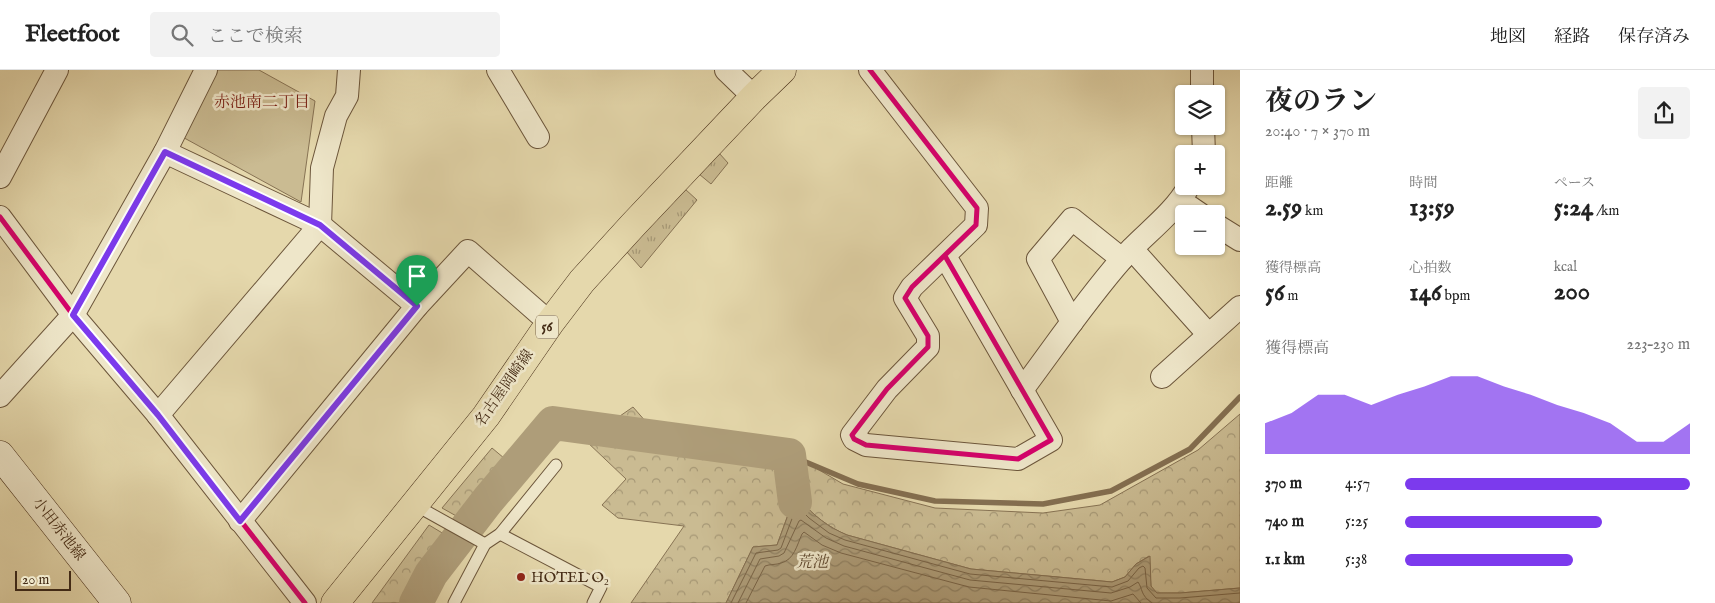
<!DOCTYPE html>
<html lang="ja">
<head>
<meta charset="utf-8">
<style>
  body { margin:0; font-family:"IM FELL English","Noto Serif JP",serif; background:#f2f2f2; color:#222; height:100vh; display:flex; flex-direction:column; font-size:19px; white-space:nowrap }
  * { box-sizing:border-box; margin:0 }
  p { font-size:16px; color:#767676 }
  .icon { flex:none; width:28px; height:28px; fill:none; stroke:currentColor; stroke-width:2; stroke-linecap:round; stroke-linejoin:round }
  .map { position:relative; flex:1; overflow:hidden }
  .details { display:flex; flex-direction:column; background:#fff; width:475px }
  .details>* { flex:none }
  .tools { position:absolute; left:1175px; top:15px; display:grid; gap:10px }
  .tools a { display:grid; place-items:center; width:50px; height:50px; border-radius:5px; background:#fff; box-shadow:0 1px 4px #0004; font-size:25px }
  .scale { position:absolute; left:15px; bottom:12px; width:56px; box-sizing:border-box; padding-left:5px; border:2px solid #442b15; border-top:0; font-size:14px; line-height:18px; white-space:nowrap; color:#442b15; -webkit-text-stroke:4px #eee6c9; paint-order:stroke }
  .pin { position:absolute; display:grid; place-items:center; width:42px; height:42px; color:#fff; margin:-51px -21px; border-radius:50% 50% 50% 0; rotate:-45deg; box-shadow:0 0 5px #0007 }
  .pin .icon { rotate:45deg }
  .round { display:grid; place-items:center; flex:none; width:52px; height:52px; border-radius:5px; background:#f2f2f2 }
  .head { display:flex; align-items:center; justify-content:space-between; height:85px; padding:0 25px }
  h1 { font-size:28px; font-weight:700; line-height:38px }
  .figures { display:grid; grid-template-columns:repeat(3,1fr); gap:8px; height:85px; padding:5px 25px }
  .figures div { display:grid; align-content:center }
  .figures b { font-size:25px; font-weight:700 }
  .figures small { font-size:14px; font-weight:400 }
  .figures p { font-size:14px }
  .chart { height:140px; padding:10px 25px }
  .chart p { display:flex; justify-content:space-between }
  .chart svg { width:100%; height:90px; margin-top:5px; fill:#7c3aed; opacity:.7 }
  ul { padding:0 25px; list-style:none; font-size:16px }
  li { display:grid; grid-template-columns:80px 60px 1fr; align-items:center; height:38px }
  li i { height:12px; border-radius:6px; background:#7c3aed }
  header { display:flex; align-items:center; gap:30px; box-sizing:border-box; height:70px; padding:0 25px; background:#fff; border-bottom:1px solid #e0e0e0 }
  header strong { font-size:24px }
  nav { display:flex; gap:28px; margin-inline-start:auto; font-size:18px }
  .search { width:350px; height:45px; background:#f2f2f2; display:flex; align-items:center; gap:12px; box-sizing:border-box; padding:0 18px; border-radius:5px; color:#767676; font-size:19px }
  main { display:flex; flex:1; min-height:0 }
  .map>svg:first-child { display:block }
</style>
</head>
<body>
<header>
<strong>Fleetfoot</strong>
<div class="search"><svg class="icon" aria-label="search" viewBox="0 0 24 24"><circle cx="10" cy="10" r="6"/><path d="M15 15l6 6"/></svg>ここで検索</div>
<nav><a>地図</a><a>経路</a><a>保存済み</a></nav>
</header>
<main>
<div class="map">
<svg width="1240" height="533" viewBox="0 0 1240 533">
  <defs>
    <pattern id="grass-tufts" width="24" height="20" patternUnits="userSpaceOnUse" patternTransform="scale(1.25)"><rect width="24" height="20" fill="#cabb92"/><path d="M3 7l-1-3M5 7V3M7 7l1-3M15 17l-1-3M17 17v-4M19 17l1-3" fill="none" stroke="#a69876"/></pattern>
    <pattern id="forest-crowns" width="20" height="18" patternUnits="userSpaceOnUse" patternTransform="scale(1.25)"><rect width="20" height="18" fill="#cabb92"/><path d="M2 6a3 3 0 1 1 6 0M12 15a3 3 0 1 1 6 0" fill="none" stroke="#a69876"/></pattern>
    <pattern id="water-waves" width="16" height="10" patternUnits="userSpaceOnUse" patternTransform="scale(1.25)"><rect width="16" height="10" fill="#ae9d79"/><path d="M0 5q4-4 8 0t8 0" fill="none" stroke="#8f8062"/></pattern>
  </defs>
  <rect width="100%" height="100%" fill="#e5d8ac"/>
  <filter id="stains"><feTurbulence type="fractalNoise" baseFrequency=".004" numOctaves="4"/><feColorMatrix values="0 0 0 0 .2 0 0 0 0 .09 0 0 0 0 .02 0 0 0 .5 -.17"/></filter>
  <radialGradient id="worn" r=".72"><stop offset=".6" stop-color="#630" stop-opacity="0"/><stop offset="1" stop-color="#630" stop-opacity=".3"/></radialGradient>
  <g fill="url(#grass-tufts)" stroke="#877354">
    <polygon points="719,83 728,93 711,114 699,104"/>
    <polygon points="685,119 697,130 641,198 626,181"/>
  </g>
  <g fill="url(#forest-crowns)" stroke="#877354">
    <path d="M633,337L654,361L785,380L843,414L935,438L1043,443L1100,435L1198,380L1240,344V518L1180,523H1157L1151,517L1149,486L1136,494L1125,507L1112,512L971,499L847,465C828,457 814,446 800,430L792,434L777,475L753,477L726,533H631L684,456L618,448L602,435L626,409L565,351L607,355Z"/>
    <polygon points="492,378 523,404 476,457 442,438"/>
    <polygon points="429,455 464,476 446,500 429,533 372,533"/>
  </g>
  <polygon fill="#cabb92" stroke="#877354" points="209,0 259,0 315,31 301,132 177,64"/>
  <path fill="url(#water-waves)" stroke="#846f51" d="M800,430C814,446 828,457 847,465L971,499L1112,512L1125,507L1136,494L1150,486L1151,516L1157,523H1180L1240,518V533H726L753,477L777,475L792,434Z"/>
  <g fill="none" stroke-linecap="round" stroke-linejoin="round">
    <g stroke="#796447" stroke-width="1">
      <polyline points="731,533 756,483 778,480 781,478 796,438 798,437 809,448 829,463 845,470 970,504 1112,517 1128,511 1139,498 1143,496 1145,498 1147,518 1156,528 1180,528 1240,523"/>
      <path d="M738,533L760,489L779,486L784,483L799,451L801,450L826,468L844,476L970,510L1111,523L1130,517L1138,512C1143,519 1140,525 1152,533"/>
      <path d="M746,533L765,496C770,494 776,495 781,493C794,490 797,475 802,464L804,462L822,475L841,483L969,517L1111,531L1133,524L1141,533"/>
    </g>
    <polyline stroke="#846f51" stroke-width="5.5" points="789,385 858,414 935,431 1043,434 1111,421 1190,379 1240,327"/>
    <polyline stroke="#ae9d79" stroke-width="34" points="416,533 431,504 488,430 553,353 789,385 795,432"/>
    <g stroke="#6c563b" stroke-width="13">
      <g id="lane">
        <polyline points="415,435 485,474"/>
        <polyline points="500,464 601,517 593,533"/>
        <polyline points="454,533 485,474 500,464 556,395"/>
      </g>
    </g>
    <g stroke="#6c563b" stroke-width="24">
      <g id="street">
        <polyline points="498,0 538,67"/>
        <polyline points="726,0 754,27"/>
        <polyline points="870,0 977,138 976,155 912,217 905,228 928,266 928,277 887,319 852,365 854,369 866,375 1018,389 1051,370 945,186"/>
        <polyline points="1202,0 1202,24"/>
        <polyline points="1203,56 1204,84"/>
        <polyline points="165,82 320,155 417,236"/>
        <polyline points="0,107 57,0"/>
        <polyline points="1181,131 1200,144"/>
        <polyline points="0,147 73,245 158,345 305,533"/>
        <polyline points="1216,155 1240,170"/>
        <polyline points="1132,179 1208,264"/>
        <polyline points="1072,252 1038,189 1072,149 1122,189"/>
        <polyline points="1162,307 1240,237"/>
        <path d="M1022,320C1055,276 1086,230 1122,189C1144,164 1173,145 1189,116"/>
        <polyline points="0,326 73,245 165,82 206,0"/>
        <polyline points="158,345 320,155 322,98 336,46 347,26 349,0"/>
        <polyline points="240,451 417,236 468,181 550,253"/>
      </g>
    </g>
    <g stroke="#442b15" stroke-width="29">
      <polyline id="secondary" points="0,385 117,533"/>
    </g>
    <g stroke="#442b15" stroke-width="29">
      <polyline id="primary" points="335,533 486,346 550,253 582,211 633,155 754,27 782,0"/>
    </g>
    <use href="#lane" stroke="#eee6c9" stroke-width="11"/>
    <use href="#street" stroke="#eee6c9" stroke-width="22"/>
    <use href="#secondary" stroke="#eee6c9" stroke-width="28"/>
    <use href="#primary" stroke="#e5d8ac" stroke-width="28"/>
    <g stroke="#eee6c9" stroke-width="8">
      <g id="cycleway">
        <polyline points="870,0 977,138 976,155 912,217 905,228 928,266 928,277 887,319 852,365 854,369 866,375 1018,389 1051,370 945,186"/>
        <polyline points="0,147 73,245 158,345 305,533"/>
      </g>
    </g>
    <use href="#cycleway" stroke="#d6006c" stroke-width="5"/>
  </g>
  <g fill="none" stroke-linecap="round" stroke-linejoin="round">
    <g stroke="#fff" stroke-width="10">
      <polygon id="route" points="165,82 320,155 417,236 240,451 158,345 73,245"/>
    </g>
    <use href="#route" stroke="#7c3aed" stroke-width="6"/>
  </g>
  <circle fill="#8f2418" stroke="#eee6c9" stroke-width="2" cx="521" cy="507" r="5"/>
  <g text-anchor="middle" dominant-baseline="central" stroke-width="5" stroke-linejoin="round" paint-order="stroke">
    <rect fill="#eee6c9" stroke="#77634b" stroke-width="1" x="536" y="245.5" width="22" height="23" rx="4"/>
    <g font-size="14" font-weight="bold" fill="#442b15">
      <text x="547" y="257">56</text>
    </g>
    <g font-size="15" fill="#442b15" stroke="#eee6c9">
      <text transform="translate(504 318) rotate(-55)">名古屋岡崎線</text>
      <text transform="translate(59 459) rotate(52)">小田赤池線</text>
    </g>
    <g font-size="15" fill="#442b15" stroke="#eee6c9" text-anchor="start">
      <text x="531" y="507">HOTEL O₂</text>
    </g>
    <g font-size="16" fill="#7a1f14" stroke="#eee6c9">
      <text x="262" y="33">赤池南二丁目</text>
    </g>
    <g font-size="16" font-style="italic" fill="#5e482e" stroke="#eee6c9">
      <text x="812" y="493">荒池</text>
    </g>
  </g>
  <rect width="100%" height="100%" filter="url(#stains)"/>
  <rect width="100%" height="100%" fill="url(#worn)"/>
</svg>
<div class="tools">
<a><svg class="icon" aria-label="layers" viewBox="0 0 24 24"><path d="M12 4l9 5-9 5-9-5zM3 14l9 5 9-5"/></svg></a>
<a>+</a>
<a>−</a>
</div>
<div class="scale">20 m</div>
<div class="pin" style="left:417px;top:236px;background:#1e9e55"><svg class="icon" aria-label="arrive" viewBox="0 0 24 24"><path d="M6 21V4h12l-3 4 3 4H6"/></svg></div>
</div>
<section class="details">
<div class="head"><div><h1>夜のラン</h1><p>20:40 · 7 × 370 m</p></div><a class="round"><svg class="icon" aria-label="share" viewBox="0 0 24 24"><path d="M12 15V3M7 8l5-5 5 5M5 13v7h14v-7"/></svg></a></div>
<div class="figures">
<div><p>距離</p><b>2.59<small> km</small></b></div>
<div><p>時間</p><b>13:59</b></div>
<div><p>ペース</p><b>5:24<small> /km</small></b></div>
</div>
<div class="figures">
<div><p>獲得標高</p><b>56<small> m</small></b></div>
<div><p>心拍数</p><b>146<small> bpm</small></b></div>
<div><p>kcal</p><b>200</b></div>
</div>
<div class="chart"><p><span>獲得標高</span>223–230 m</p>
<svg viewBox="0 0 160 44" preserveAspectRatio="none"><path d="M0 44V29L10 24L20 15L30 15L40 20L50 15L60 11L70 6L80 6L90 11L100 15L110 20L120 24L130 29L140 38L150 38L160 29V44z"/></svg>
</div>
<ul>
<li><b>370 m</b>4:57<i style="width:100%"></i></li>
<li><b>740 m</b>5:25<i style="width:69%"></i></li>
<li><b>1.1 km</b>5:38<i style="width:59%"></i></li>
</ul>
</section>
</main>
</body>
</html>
